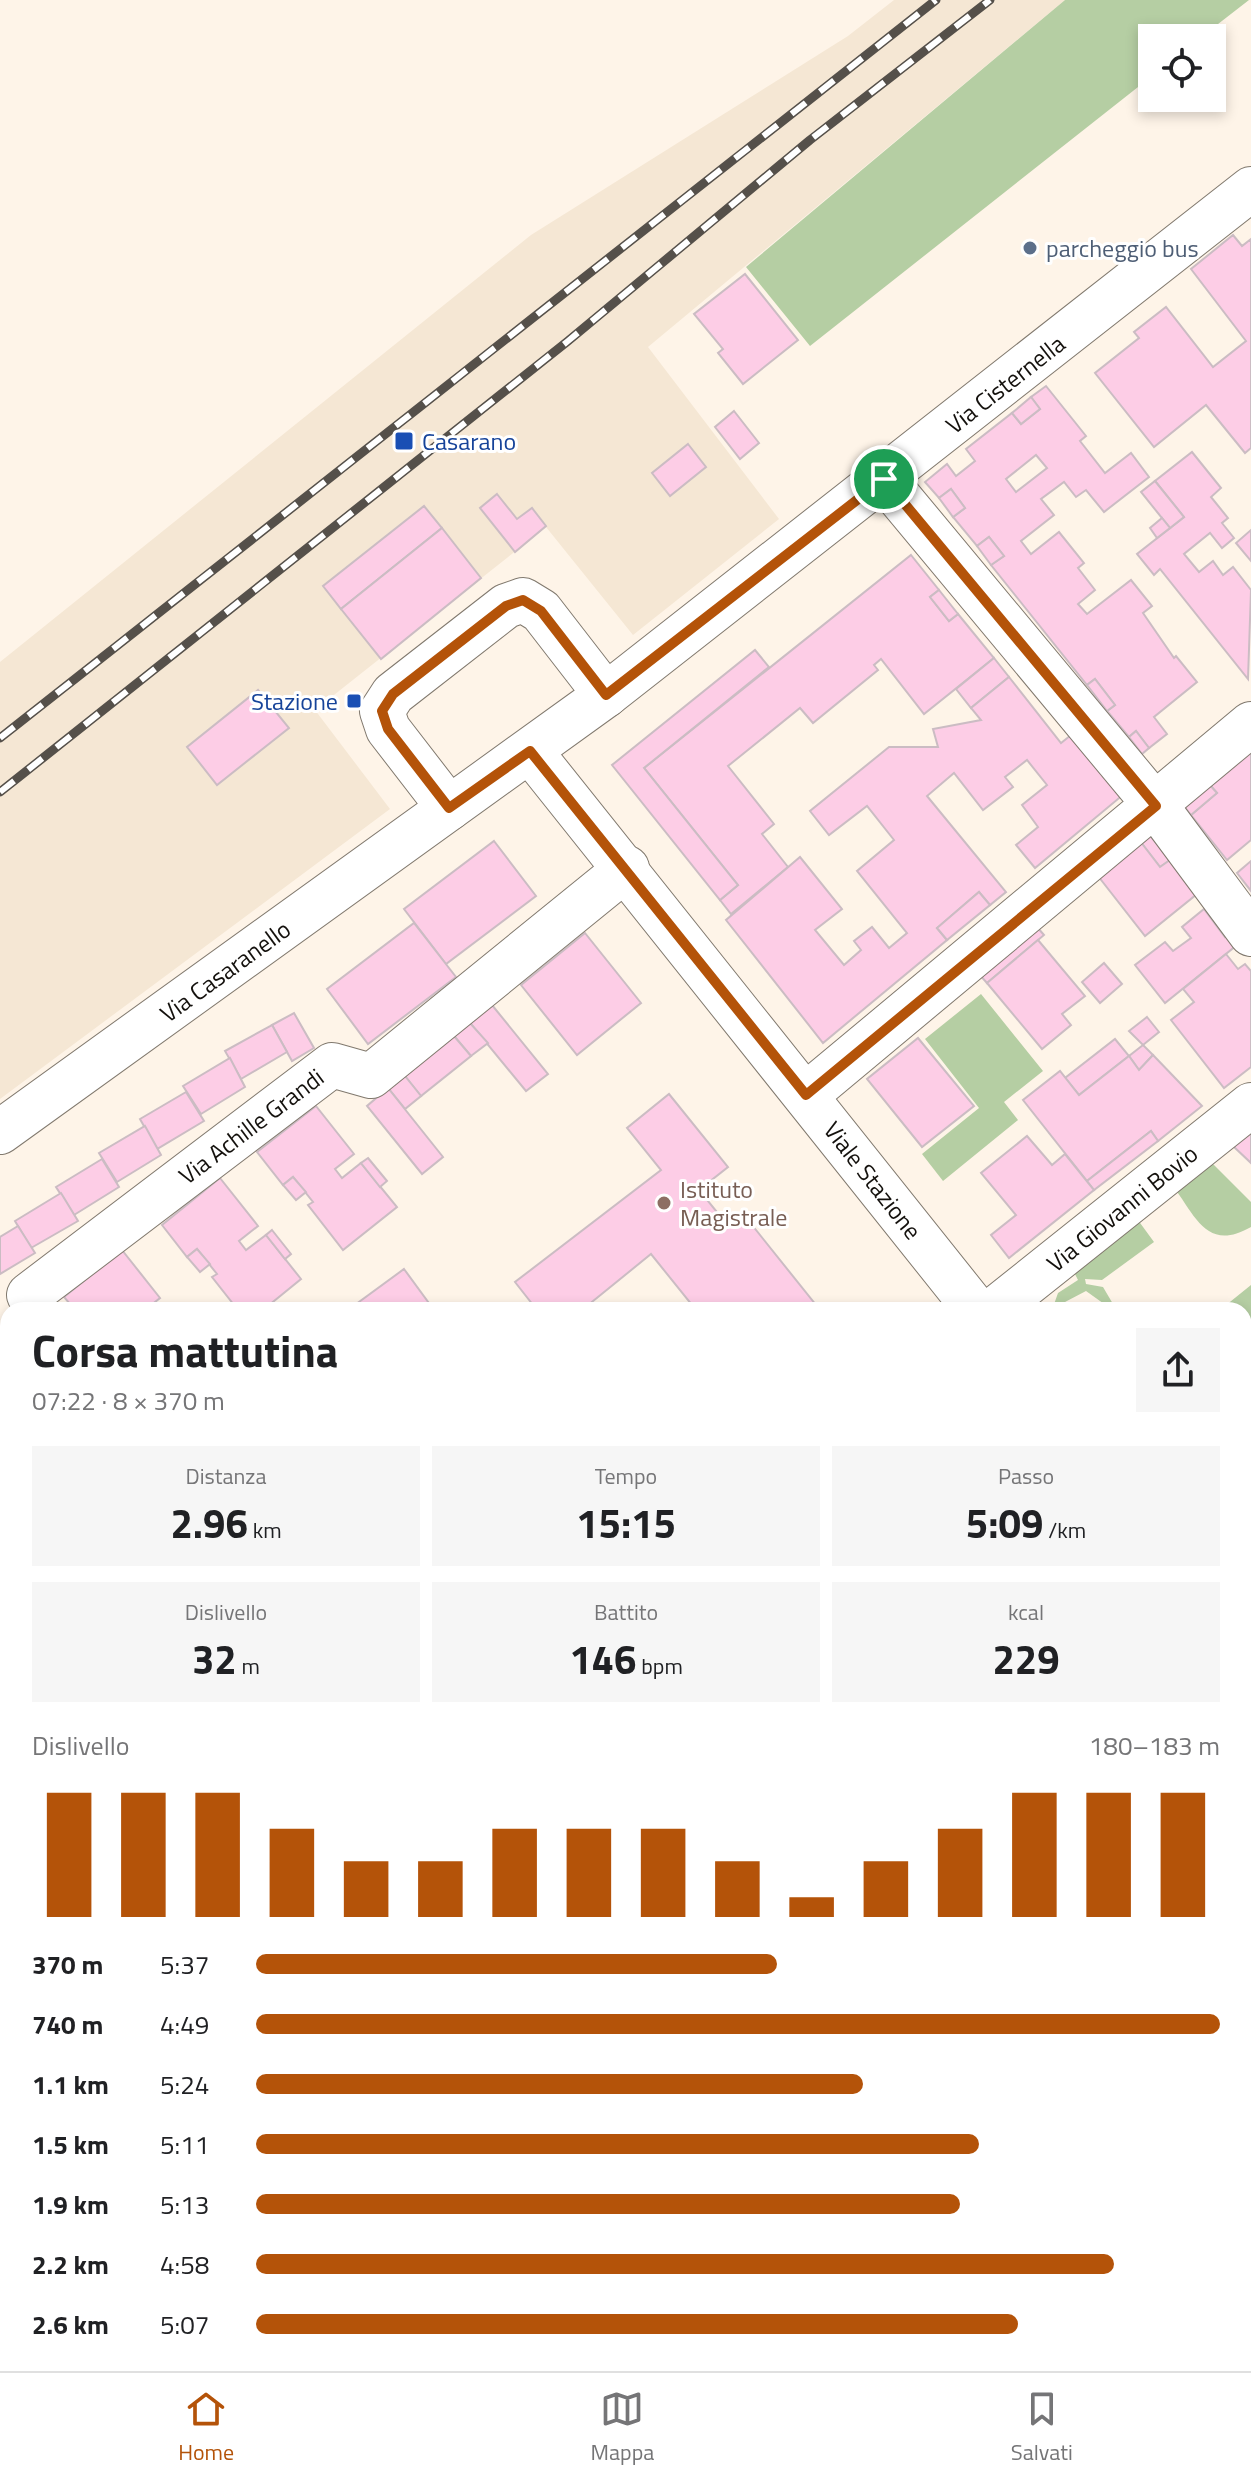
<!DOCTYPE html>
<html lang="it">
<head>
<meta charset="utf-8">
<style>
  body { margin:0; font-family:"Titillium Web",sans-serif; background:#f6f6f6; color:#202124; height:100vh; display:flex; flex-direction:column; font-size:30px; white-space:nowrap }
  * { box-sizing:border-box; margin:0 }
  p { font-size:26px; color:#757577 }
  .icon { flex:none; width:44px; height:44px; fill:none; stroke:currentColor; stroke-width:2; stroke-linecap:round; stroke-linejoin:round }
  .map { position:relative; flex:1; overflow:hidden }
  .sheet { position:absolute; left:0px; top:1302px; width:1252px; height:1070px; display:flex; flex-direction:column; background:#fff; border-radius:24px 24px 0 0; box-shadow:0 4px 12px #0003 }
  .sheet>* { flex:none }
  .tools { position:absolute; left:1138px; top:24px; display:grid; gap:16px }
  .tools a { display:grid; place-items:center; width:88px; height:88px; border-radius:0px; background:#fff; box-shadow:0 4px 12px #0003; font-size:40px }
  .pin { position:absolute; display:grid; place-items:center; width:68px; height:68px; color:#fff; margin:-34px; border:4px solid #fff; border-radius:50%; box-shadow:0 2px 8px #0007 }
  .round { display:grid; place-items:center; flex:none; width:84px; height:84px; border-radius:0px; background:#f6f6f6 }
  .summary { display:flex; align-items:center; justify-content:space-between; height:136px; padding:0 32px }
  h1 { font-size:44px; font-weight:700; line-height:60px }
  .figures { display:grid; grid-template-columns:repeat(3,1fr); gap:12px; height:136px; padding:8px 32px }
  .figures div { display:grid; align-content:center; border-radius:0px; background:#f6f6f6; text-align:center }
  .figures b { font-size:40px; font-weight:700 }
  .figures small { font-size:22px; font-weight:400 }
  .figures p { font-size:22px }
  .chart { height:224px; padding:16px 32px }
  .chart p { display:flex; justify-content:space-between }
  .chart svg { width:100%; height:144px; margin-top:8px; stroke:#b45309; stroke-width:6 }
  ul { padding:0 32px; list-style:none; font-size:26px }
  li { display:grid; grid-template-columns:128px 96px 1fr; align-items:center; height:60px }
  li i { height:20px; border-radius:10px; background:#b45309 }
  .tab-bar { display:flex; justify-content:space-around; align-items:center; height:112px; border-top:2px solid #e0e0e0; background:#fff; font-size:22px; color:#757577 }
  .tab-bar a { display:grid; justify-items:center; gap:4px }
  .tab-bar .selected { color:#b45309 }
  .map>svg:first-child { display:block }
</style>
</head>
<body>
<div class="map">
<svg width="1251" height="2371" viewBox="0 0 1251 2371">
  <rect width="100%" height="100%" fill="#fef4e8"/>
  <polygon fill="#f5e7d4" points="894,0 1065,0 648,347 779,519 633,635 546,527 315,710 390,809 0,1099 0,662 531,235 848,36"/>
  <g fill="#b5cea3">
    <polygon points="1065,0 1249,0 1200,38 1152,38 1152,76 810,346 746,267"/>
    <polygon points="981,994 1043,1071 1004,1102 1018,1120 943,1181 922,1154 979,1108 925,1039"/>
    <path d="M1206,1157L1251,1202V1227C1207,1252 1196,1217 1173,1186Z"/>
    <polygon points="1135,1216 1154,1242 1102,1280 1085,1279 1086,1284 1103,1287 1113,1304 1107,1306 1086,1291 1065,1302 1062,1310 1052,1310 1058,1293 1078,1280 1072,1268"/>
    <polygon points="1251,1285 1251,1368 1244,1373 1244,1310 1220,1310"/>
  </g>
  <g fill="#fdcde6" stroke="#cbbcc3" stroke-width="2" fill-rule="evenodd">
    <polygon points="1233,235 1242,246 1251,239 1251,448 1245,453 1206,405 1154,447 1095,373 1139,338 1134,332 1166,307 1213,367 1246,341 1191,269"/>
    <polygon points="745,274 798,340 743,384 718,353 723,349 694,314"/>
    <path d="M1046,386L1086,436L1080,441L1105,473L1131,453L1149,477L1104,512L1086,490L1076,497L1064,482L1041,499L1054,515L1021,541L1031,554L1059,532L1084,563L1078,568L1095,590L1078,604L1087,614L1131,580L1152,606L1143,613L1174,658L1176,656L1197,682L1154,717L1167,734L1149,748L1136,731L1129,737L1107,711L1115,705L1095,679L1087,685L991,565L1004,556L989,537L977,546L953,517L965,508L951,489L939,498L925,482L947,464L956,476L975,461L966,449L1012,413L1021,424L1040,409L1031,397ZM1036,455L1047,468L1016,492L1006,479Z"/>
    <polygon points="1031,397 1040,409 1021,424 1012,413"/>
    <polygon points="734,411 759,443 740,459 715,427"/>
    <polygon points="688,444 706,467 670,496 652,473"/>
    <polygon points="1192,452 1221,488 1211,497 1228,518 1222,523 1234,538 1222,548 1210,533 1184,554 1199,572 1213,561 1223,575 1233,567 1251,590 1248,679 1160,569 1154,575 1137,554 1184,517 1155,481"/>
    <polygon points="1155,481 1184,517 1170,528 1141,492"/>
    <polygon points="951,489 965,508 953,517 939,498"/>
    <polygon points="497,494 517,519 532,508 546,526 515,552 480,508"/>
    <polygon points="424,506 442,528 341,609 323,586"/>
    <polygon points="1162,518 1170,528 1157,538 1150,528"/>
    <polygon points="442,528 481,578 381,659 341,609"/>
    <polygon points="1251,530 1251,561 1236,543"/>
    <polygon points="989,537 1004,556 991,565 977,546"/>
    <polygon points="911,555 939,590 930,597 949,621 958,614 994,658 924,714 881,659 874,665 878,670 813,723 800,708 728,766 774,824 762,834 788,867 731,914 720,900 738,885 644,768"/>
    <polygon points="939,590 958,614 949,621 930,597"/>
    <polygon points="755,650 769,667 644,768 738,885 720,900 612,765"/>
    <polygon points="994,658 1009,677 971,708 956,689"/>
    <polygon points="1009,677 1061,743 1071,735 1124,794 1035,868 1016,845 1038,827 1022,805 1047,785 1027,760 1005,777 1013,787 983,810 954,773 927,796 1006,892 990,905 979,892 937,928 947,940 823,1043 726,920 800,857 842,909 815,930 844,965 861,950 854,941 872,927 889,948 907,933 857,871 894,840 867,806 829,835 810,811 889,747 938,747 933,729 981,720 971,708"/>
    <polygon points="1095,679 1115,705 1107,711 1087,685"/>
    <polygon points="258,690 289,728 217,785 187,747"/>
    <polygon points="1136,731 1149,748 1142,754 1129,737"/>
    <polygon points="1251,749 1251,840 1227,860 1191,815 1217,793 1209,784"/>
    <polygon points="1209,784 1217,793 1191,815 1183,805"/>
    <polygon points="1149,834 1170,860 1160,867 1140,841"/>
    <polygon points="494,841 536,896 446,964 404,909"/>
    <polygon points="1140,841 1160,867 1170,860 1197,894 1145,936 1098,876"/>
    <polygon points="1251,861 1251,891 1237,873"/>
    <polygon points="979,892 990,905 947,940 937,928"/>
    <polygon points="1204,909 1225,937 1229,934 1237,945 1165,1003 1135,965 1165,942 1173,951 1191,938 1182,927"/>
    <polygon points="414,923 456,977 368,1044 327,989"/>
    <polygon points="1037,927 1044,935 987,983 979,974"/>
    <polygon points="585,933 641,1003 577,1055 521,985"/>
    <polygon points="1038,940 1085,996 1062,1014 1071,1025 1042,1049 987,983"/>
    <polygon points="1226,954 1238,969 1245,964 1251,971 1251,1067 1224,1088 1171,1020 1194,1002 1183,989"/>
    <polygon points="1104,963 1122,984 1100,1003 1082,982"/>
    <polygon points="492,1005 548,1074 526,1091 470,1023"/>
    <polygon points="294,1013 314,1048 292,1061 272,1025"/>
    <polygon points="1147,1017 1159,1032 1143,1045 1129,1031"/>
    <polygon points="470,1023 488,1043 471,1056 454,1036"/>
    <polygon points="272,1025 287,1052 241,1079 225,1051"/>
    <polygon points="454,1036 471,1056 421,1096 405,1076"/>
    <polygon points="918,1038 974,1106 922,1147 867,1079"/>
    <polygon points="1115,1039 1129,1056 1079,1095 1065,1078"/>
    <polygon points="1143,1045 1153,1055 1139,1070 1129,1056"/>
    <polygon points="1153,1055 1202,1106 1158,1141 1151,1131 1087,1181 1023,1100 1060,1071 1079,1095 1129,1056 1139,1070"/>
    <polygon points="230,1058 245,1087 201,1114 183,1086"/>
    <polygon points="405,1076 421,1096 405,1109 388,1088"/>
    <polygon points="388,1088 443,1157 422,1174 367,1106"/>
    <polygon points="186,1092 204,1121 157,1149 140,1119"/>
    <polygon points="669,1094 728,1167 699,1190 729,1227 744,1215 820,1310 696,1310 651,1254 582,1310 537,1310 515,1282 661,1170 627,1128"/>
    <polygon points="316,1106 354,1154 335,1169 342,1178 361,1163 397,1207 343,1250 308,1205 313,1202 293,1177 283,1185 257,1152"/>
    <polygon points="145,1126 161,1155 117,1182 99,1153"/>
    <polygon points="1151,1131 1158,1141 1094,1190 1087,1181"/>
    <polygon points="1251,1131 1251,1163 1233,1146"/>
    <polygon points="1027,1136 1052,1165 1065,1154 1094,1190 1009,1258 991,1235 1016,1215 981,1173"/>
    <polygon points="368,1158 387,1181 380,1187 361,1163"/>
    <polygon points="102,1159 119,1187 74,1215 56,1187"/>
    <polygon points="293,1177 306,1192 296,1200 283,1185"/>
    <polygon points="220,1178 258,1226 239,1241 246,1250 266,1235 301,1279 263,1310 238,1310 212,1277 217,1274 197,1249 187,1257 162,1225"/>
    <polygon points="61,1193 78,1221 31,1248 15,1221"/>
    <polygon points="18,1226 35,1253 0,1274 0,1237"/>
    <polygon points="272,1230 291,1254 285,1259 266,1235"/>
    <polygon points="197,1249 210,1264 200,1272 187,1257"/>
    <polygon points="122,1250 160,1298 145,1310 75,1310 64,1297"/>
    <polygon points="404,1269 434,1310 348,1310"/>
    <polygon points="0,1344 8,1349 8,1372 0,1384"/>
    <polygon points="1251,1404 1251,1518 1244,1509 1244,1409"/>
    <polygon points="0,1455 8,1463 8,1534 0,1541"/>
    <polygon points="8,1542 8,1556 0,1552"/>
    <polygon points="0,1600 8,1605 0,1623"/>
    <polygon points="6,1650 8,1683 0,1697 0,1660"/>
    <polygon points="8,1683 8,1712 0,1707 0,1697"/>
    <polygon points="0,1707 8,1712 8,1724 0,1720"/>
    <polygon points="1249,1740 1251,1808 1244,1813 1244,1744"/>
    <polygon points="0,1770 8,1774 6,1847 0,1844"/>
    <polygon points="1251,1867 1251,1906 1244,1897 1244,1873"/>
    <polygon points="8,1927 8,1949 0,1940 0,1935"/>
    <polygon points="1251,1988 1251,2025 1244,2017 1244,1994"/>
    <polygon points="0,1989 8,1996 8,2008 0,2017"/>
    <polygon points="0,2027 8,2034 0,2046"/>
    <polygon points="0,2081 8,2088 8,2158 0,2167"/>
    <polygon points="1244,2092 1251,2100 1251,2183 1244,2189"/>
    <polygon points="1251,2207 1251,2236 1244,2227 1244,2213"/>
    <polygon points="8,2232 8,2312 0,2305 0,2241"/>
    <polygon points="1244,2283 1251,2292 1251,2371 1243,2371 1238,2366 1244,2364 1244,2345 1250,2341 1244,2334"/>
    <polygon points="68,2364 232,2364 238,2369 76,2371"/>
    <polygon points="293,2364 355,2364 348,2371 301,2371"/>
    <polygon points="368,2364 407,2364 399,2371 360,2371"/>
    <polygon points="479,2364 552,2364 544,2371 485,2371"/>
    <polygon points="844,2364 979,2364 985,2371 852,2371"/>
    <polygon points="998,2364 1066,2364 1057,2371 1004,2371"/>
    <polygon points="1089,2364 1099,2364 1105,2371 1080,2371"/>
    <polygon points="1161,2364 1210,2364 1214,2368 1218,2364 1231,2364 1237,2371 1166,2371"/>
  </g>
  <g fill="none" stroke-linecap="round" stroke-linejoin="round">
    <g stroke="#81796e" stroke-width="46">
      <g id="minor">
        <polyline points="884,479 1156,806 1251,934"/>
        <polyline points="530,751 976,1310"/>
        <polyline points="449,808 388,729 382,711 393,694 506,606 523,600 541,611 606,695"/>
        <polyline points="806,1095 1251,724"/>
        <polyline points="0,1132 606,695 1251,189"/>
        <polyline points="29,1295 332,1065 371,1076 627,868"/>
        <polyline points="994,1310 1251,1105"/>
        <polyline points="1244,1654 1251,1663"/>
        <polyline points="1244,1841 1251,1836"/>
        <polyline points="0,1906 8,1903"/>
        <polyline points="1244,2063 1251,2071"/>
        <polyline points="0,2210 8,2201"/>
        <polyline points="440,2364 447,2371"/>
        <polyline points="799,2364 806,2371"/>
        <polyline points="1131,2364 1137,2371"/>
        <polyline points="0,2366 5,2371"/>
        <polyline points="589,2371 597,2364"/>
      </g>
    </g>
    <polyline stroke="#a69e95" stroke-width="5" stroke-dasharray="6 6" stroke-linecap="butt" points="641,2371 649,2364"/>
    <use href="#minor" stroke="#fff" stroke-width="44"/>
    <g stroke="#55504a" stroke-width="9">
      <g id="rail">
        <polyline points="0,738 936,0"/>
        <polyline points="0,792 568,341 810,140 990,0"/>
      </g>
    </g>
    <use href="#rail" stroke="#fff" stroke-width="6" stroke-dasharray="18" stroke-linecap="butt"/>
  </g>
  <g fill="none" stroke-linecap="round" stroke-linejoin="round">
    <g stroke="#fff" stroke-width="16">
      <polygon id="route" points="884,479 1156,806 806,1095 530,751 449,808 388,729 382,711 393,694 506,606 523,600 541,611 606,695"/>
    </g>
    <use href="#route" stroke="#b45309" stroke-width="10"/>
  </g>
  <circle fill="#5c6f8a" stroke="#fff" stroke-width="3" cx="1030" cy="248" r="8"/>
  <g fill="#1a4fb4" stroke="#fff" stroke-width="3">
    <rect x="394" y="431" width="20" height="20" rx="4"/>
    <rect x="346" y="693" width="16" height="16" rx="4"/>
  </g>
  <circle fill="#8d6e63" stroke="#fff" stroke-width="3" cx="664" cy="1203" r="8"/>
  <g text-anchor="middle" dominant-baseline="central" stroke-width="6" stroke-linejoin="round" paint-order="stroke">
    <g font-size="24" fill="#4e5e75" stroke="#fff" text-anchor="start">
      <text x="1046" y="248">parcheggio bus</text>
    </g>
    <g font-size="24" fill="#14110d" stroke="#fff">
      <text transform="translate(1005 384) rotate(-38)">Via Cisternella</text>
      <text transform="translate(225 971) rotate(-36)">Via Casaranello</text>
      <text transform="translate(251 1126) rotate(-37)">Via Achille Grandi</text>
      <text transform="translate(873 1180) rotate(52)">Viale Stazione</text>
      <text transform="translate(1122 1208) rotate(-39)">Via Giovanni Bovio</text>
    </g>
    <g font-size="24" fill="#164399" stroke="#fff" text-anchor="start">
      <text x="422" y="441">Casarano</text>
      <text x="338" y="701" text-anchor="end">Stazione</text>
    </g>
    <g font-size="24" fill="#785e54" stroke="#fff" text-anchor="start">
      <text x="680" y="1189">Istituto<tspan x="680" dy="28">Magistrale</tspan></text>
    </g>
  </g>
</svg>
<div class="tools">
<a><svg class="icon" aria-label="locate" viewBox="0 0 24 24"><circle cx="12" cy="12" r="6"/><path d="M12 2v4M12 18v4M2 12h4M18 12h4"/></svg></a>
</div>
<div class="pin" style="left:884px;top:479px;background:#1e9e55"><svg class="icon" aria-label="arrive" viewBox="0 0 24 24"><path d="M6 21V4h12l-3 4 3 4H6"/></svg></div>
<section class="sheet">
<div class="summary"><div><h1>Corsa mattutina</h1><p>07:22 · 8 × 370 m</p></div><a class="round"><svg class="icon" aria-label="share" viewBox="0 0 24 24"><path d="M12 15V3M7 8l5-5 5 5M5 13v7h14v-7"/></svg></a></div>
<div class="figures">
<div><p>Distanza</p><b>2.96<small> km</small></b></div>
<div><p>Tempo</p><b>15:15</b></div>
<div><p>Passo</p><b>5:09<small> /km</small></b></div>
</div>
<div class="figures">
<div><p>Dislivello</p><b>32<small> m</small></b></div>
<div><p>Battito</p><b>146<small> bpm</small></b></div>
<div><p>kcal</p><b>229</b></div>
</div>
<div class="chart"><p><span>Dislivello</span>180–183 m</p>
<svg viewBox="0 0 160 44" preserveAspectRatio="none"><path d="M5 44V6M15 44V6M25 44V6M35 44V17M45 44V27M55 44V27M65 44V17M75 44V17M85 44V17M95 44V27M105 44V38M115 44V27M125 44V17M135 44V6M145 44V6M155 44V6"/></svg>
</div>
<ul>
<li><b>370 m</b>5:37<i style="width:54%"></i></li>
<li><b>740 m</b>4:49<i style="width:100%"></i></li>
<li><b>1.1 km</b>5:24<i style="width:63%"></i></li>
<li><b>1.5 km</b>5:11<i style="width:75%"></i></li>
<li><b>1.9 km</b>5:13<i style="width:73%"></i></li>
<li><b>2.2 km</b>4:58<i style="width:89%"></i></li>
<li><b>2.6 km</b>5:07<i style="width:79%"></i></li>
</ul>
</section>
</div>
<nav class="tab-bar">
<a class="selected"><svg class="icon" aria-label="home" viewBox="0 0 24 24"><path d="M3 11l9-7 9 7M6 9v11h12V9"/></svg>Home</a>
<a><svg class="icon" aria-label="map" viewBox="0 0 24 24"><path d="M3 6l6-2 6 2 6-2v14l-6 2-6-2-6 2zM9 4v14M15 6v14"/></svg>Mappa</a>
<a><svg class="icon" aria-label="saved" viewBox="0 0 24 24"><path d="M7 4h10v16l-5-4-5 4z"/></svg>Salvati</a>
</nav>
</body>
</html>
